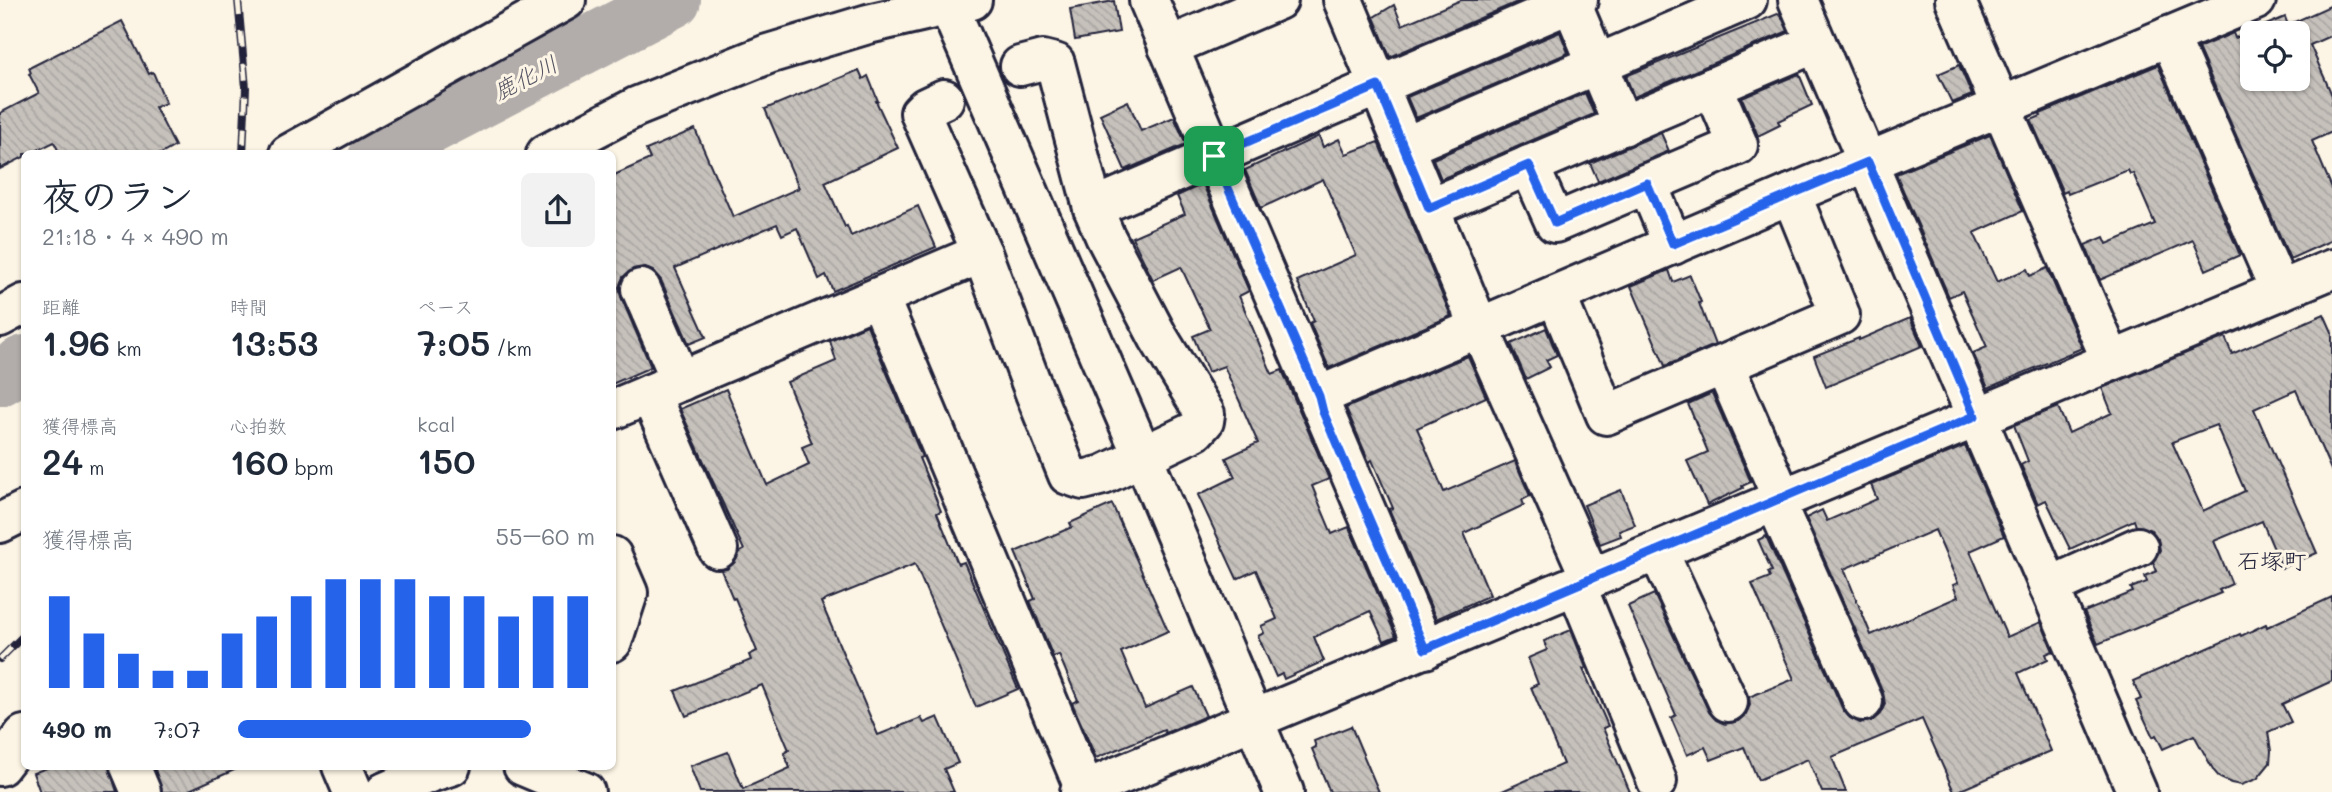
<!DOCTYPE html>
<html lang="ja">
<head>
<meta charset="utf-8">
<style>
  body { margin:0; font-family:Mali,"Klee One",sans-serif; background:#f2f2f3; color:#1f2937; height:100vh; display:flex; flex-direction:column; font-size:26px; white-space:nowrap }
  * { box-sizing:border-box; margin:0 }
  p { font-size:23px; color:#747a83 }
  .icon { flex:none; width:38px; height:38px; fill:none; stroke:currentColor; stroke-width:2; stroke-linecap:round; stroke-linejoin:round }
  .map { position:relative; flex:1; overflow:hidden }
  .sheet { position:absolute; left:21px; top:150px; width:595px; height:620px; display:flex; flex-direction:column; background:#fff; border-radius:10px; box-shadow:0 2px 5px #0004 }
  .sheet>* { flex:none }
  .buttons { position:absolute; left:2240px; top:21px; display:grid; gap:14px }
  .buttons a { display:grid; place-items:center; width:70px; height:70px; border-radius:10px; background:#fff; box-shadow:0 2px 5px #0004; font-size:35px }
  .pin { position:absolute; display:grid; place-items:center; width:60px; height:60px; color:#fff; margin:-30px; border-radius:14px; box-shadow:0 4px 10px #0006 }
  .round { display:grid; place-items:center; flex:none; width:74px; height:74px; border-radius:10px; background:#f2f2f3 }
  .overview { display:flex; align-items:center; justify-content:space-between; height:119px; padding:0 21px }
  h1 { font-size:38px; font-weight:600; line-height:52px }
  .metrics { display:grid; grid-template-columns:repeat(3,1fr); gap:10px; height:119px; padding:7px 21px }
  .metrics div { display:grid; align-content:center }
  .metrics b { font-size:35px; font-weight:600 }
  .metrics small { font-size:19px; font-weight:400 }
  .metrics p { font-size:19px }
  .chart { height:196px; padding:14px 21px }
  .chart p { display:flex; justify-content:space-between }
  .chart svg { width:100%; height:126px; margin-top:7px; stroke:#2563eb; stroke-width:6 }
  ul { padding:0 21px; list-style:none; font-size:23px }
  li { display:grid; grid-template-columns:112px 84px 1fr; align-items:center; height:52px }
  li i { height:18px; border-radius:9px; background:#2563eb }
  .map>svg:first-child { display:block }
</style>
</head>
<body>
<div class="map">
<svg width="2332" height="792" viewBox="0 0 2332 792">
  <defs>
    <pattern id="building-back-hatch" width="6" height="6" patternUnits="userSpaceOnUse" patternTransform="scale(1.75)"><rect width="6" height="6" fill="#c6c1bb"/><path d="M-1 5l2 2M0 0l6 6M5-1l2 2" fill="none" stroke="#aaa6a2"/></pattern>
  </defs>
  <rect width="100%" height="100%" fill="#fcf5e5"/>
  <filter id="ink" filterUnits="userSpaceOnUse"><feTurbulence type="fractalNoise" baseFrequency=".0143" numOctaves="2"/><feDisplacementMap in="SourceGraphic" scale="14" xChannelSelector="R" yChannelSelector="G"/><feConvolveMatrix kernelMatrix="1 2 1 2 8 2 1 2 1" color-interpolation-filters="sRGB"/></filter>
  <g filter="url(#ink)">
    <g fill="none" stroke-linecap="round" stroke-linejoin="round">
      <g stroke="#b2adab" stroke-width="56">
        <polyline points="377,154 673,0"/>
        <polyline points="0,378 24,363"/>
      </g>
    </g>
    <g fill="url(#building-back-hatch)" stroke="#22223b" stroke-width="2" fill-rule="evenodd">
      <polygon points="1461,0 1522,0 1390,57 1374,17 1394,5 1402,25"/>
      <polygon points="1114,1 1119,32 1075,40 1070,9"/>
      <path d="M2332,5V35L2310,45L2332,95V132L2312,141L2332,188V240L2290,259L2198,48L2233,33L2235,38L2285,17L2288,25ZM2252,33H2298V79H2252Z"/>
      <polygon points="1780,13 1788,31 1634,97 1626,76"/>
      <polygon points="122,21 149,74 153,72 166,103 155,107 175,146 161,154 60,154 54,142 30,154 24,154 24,157 0,169 0,113 39,93 29,74 31,73 29,68"/>
      <polygon points="1560,32 1568,53 1416,118 1407,97"/>
      <polygon points="1959,65 1972,95 1952,103 1938,74"/>
      <polygon points="2158,65 2240,255 2206,270 2193,240 2100,280 2085,245 2104,237 2107,244 2155,224 2133,173 2130,174 2128,170 2068,194 2067,191 2063,193 2031,120 2041,116 2040,114"/>
      <polygon points="859,70 863,79 868,76 878,101 876,101 898,148 825,182 845,227 847,226 851,236 918,206 936,247 833,291 826,275 819,279 797,228 782,235 777,224 675,268 706,337 689,344 661,280 653,271 643,267 633,269 623,277 619,287 621,297 651,367 612,384 612,176 650,159 646,150 695,129 733,217 799,188 765,109"/>
      <polygon points="1799,74 1812,105 1778,121 1780,125 1758,136 1742,98"/>
      <polygon points="1585,93 1594,114 1441,179 1433,159"/>
      <polygon points="1128,101 1141,131 1174,117 1186,144 1125,170 1100,114"/>
      <polygon points="1661,133 1669,151 1598,181 1590,163"/>
      <polygon points="1990,135 2023,211 1974,233 1997,282 2027,269 2030,276 2047,268 2082,348 1988,388 1973,353 1987,347 1962,291 1949,297 1896,174"/>
      <polygon points="1319,136 1323,147 1339,139 1346,154 1378,142 1451,316 1329,368 1310,323 1314,321 1297,281 1356,255 1323,179 1261,208 1245,170"/>
      <polygon points="1203,184 1249,291 1239,296 1272,374 1282,370 1329,479 1312,486 1332,534 1349,527 1396,636 1384,641 1370,611 1314,637 1324,661 1284,679 1282,674 1276,677 1258,636 1264,633 1261,626 1277,619 1256,570 1237,579 1198,495 1235,477 1226,458 1258,443 1224,366 1208,372 1193,336 1210,329 1181,267 1153,280 1132,237 1185,214 1177,196"/>
      <polygon points="1669,270 1673,282 1690,275 1701,302 1699,303 1715,345 1665,366 1631,286"/>
      <path d="M2324,314L2332,332V472L2296,390L2254,409L2317,553L2282,568L2262,521L2214,541L2232,584L2219,590L2221,593L2098,644L2084,612L2133,592L2131,588L2147,582L2145,576L2157,571L2153,562L2160,550L2158,539L2151,530L2136,526L2134,520L2070,549L2046,500L2038,504L2021,465L2028,461L2014,425L2058,407L2069,433L2112,413L2102,388L2225,337L2232,354ZM2216,425L2245,491L2203,511L2172,442Z"/>
      <polygon points="1910,318 1922,346 1826,387 1814,356 1859,338 1859,340"/>
      <polygon points="867,325 922,457 919,458 941,511 937,513 958,564 964,562 1018,689 976,707 915,564 821,602 878,735 921,718 924,723 938,717 958,763 944,769 954,792 700,792 690,766 728,752 743,789 790,768 784,753 789,750 762,685 686,716 675,691 751,660 749,655 757,651 735,598 733,599 721,570 727,569 735,562 740,552 744,550 680,409 726,389 767,485 809,465 802,447 812,443 787,382 836,361 830,341"/>
      <polygon points="1546,328 1557,355 1546,360 1550,367 1526,379 1511,344"/>
      <polygon points="1468,356 1486,397 1417,428 1444,492 1515,461 1530,496 1522,500 1524,505 1464,533 1490,595 1436,619 1389,509 1393,508 1372,460 1369,462 1346,408"/>
      <polygon points="1712,393 1751,482 1742,486 1743,488 1707,505 1687,461 1708,452 1688,404"/>
      <path d="M1965,446L2004,536L1970,551L2007,637L2041,622L2053,651L2046,654L2048,659L2018,673L2051,751L1956,792H1954L1922,719L1832,757L1846,792H1822L1808,759L1758,780L1744,747L1711,760L1705,747L1687,755L1671,718L1676,715L1628,606L1654,594L1709,712L1716,720L1725,724L1738,721L1746,714L1750,705L1749,697L1794,679L1752,584L1770,577L1768,572L1772,571L1758,540L1766,536L1843,710L1850,718L1860,723L1872,721L1880,714L1885,704L1883,692L1806,518L1822,510L1827,521L1877,499L1871,485ZM1935,530L1958,583L1953,585L1958,597L1871,635L1844,569Z"/>
      <polygon points="1621,490 1635,525 1619,531 1621,536 1600,544 1584,505"/>
      <polygon points="1112,504 1168,631 1121,652 1145,708 1193,687 1206,716 1165,733 1164,730 1096,758 1072,703 1078,700 1059,655 1053,657 1030,601 1035,599 1015,552 1072,527 1070,523"/>
      <polygon points="2332,597 2332,681 2282,704 2291,722 2268,732 2271,751 2270,763 2257,779 2241,785 2231,783 2220,778 2214,771 2194,735 2163,749 2156,735 2153,737 2136,701 2141,699 2133,681 2240,634 2241,636 2266,624 2267,627"/>
      <polygon points="1571,630 1586,668 1583,669 1608,726 1603,728 1630,792 1500,792 1563,764 1531,687 1538,684 1528,658 1547,650 1544,641"/>
      <polygon points="1351,726 1379,792 1330,792 1312,749 1316,747 1314,741"/>
      <polygon points="71,766 109,766 117,792 40,792 33,773 49,767"/>
      <polygon points="154,766 243,766 185,792 162,792"/>
    </g>
    <g fill="none" stroke-linecap="round" stroke-linejoin="round">
      <g stroke="#22223b" stroke-width="44">
        <g id="minor">
          <polyline points="946,0 1143,457 1284,792"/>
          <polyline points="1343,0 1479,327 1591,579"/>
          <polyline points="1570,0 1623,126"/>
          <polyline points="1798,0 2137,792"/>
          <polyline points="1955,0 2111,360"/>
          <polyline points="1149,1 1425,649"/>
          <polyline points="2169,36 2280,291"/>
          <polyline points="1168,47 1278,0"/>
          <polyline points="944,99 925,108 920,113 982,253 1035,393 1068,475 1083,480 1103,475 1195,431 1204,421 1205,414 1158,337 1105,236 1093,208 1055,63 1043,60 1020,66"/>
          <polyline points="1404,147 1747,0"/>
          <polyline points="289,154 566,0"/>
          <polyline points="546,154 636,107 768,54 868,24 972,0"/>
          <polyline points="1529,165 1555,223 1738,145 1713,87"/>
          <polyline points="1647,183 1673,245"/>
          <polyline points="1093,208 1578,0"/>
          <polyline points="1429,208 1816,43"/>
          <polyline points="641,289 681,381"/>
          <polyline points="1556,295 1606,415 1840,315 1791,194"/>
          <polyline points="879,297 1085,790"/>
          <polyline points="0,317 24,304"/>
          <polyline points="1724,365 1782,498"/>
          <polyline points="650,394 718,549"/>
          <polyline points="1319,396 1791,194 2256,0"/>
          <polyline points="612,410 982,253"/>
          <polyline points="1775,501 1863,701"/>
          <polyline points="0,523 24,511"/>
          <polyline points="1658,551 1728,702"/>
          <polyline points="612,556 628,593 612,642"/>
          <polyline points="1576,585 1657,781"/>
          <polyline points="2049,587 2138,547"/>
          <polyline points="0,766 24,735"/>
          <polyline points="130,766 141,792"/>
          <polyline points="342,766 353,792"/>
          <polyline points="523,766 585,792"/>
          <polyline points="385,792 429,773 451,766"/>
          <path d="M1080,792C1498,619 1914,442 2332,269"/>
        </g>
      </g>
      <use href="#minor" stroke="#fcf5e5" stroke-width="38"/>
      <g stroke="#22223b" stroke-width="8">
        <g id="rail">
          <polyline points="238,0 246,88 243,154"/>
          <polyline points="0,659 24,635"/>
        </g>
      </g>
      <use href="#rail" stroke="#fcf5e5" stroke-width="5" stroke-dasharray="16" stroke-linecap="butt"/>
    </g>
  </g>
  <g fill="none" stroke-linecap="round" stroke-linejoin="round" filter="url(#ink)">
    <g stroke="#fff" stroke-width="14">
      <polygon id="route" points="1378,86 1429,208 1529,165 1555,223 1647,183 1673,244 1868,162 1975,416 1425,649 1323,412 1319,396 1214,156"/>
    </g>
    <use href="#route" stroke="#2563eb" stroke-width="9"/>
  </g>
  <g text-anchor="middle" dominant-baseline="central" stroke-width="6" stroke-linejoin="round" paint-order="stroke">
    <g font-size="23" font-style="italic" fill="#545362" stroke="#fcf5e5">
      <text transform="translate(525 77) rotate(-27)">鹿化川</text>
    </g>
    <g font-size="23" fill="#22223b" stroke="#fcf5e5">
      <text x="2272" y="560">石塚町</text>
    </g>
  </g>
</svg>
<div class="buttons">
<a><svg class="icon" aria-label="locate" viewBox="0 0 24 24"><circle cx="12" cy="12" r="6"/><path d="M12 2v4M12 18v4M2 12h4M18 12h4"/></svg></a>
</div>
<div class="pin" style="left:1214px;top:156px;background:#1e9e55"><svg class="icon" aria-label="arrive" viewBox="0 0 24 24"><path d="M6 21V4h12l-3 4 3 4H6"/></svg></div>
<section class="sheet">
<div class="overview"><div><h1>夜のラン</h1><p>21:18 · 4 × 490 m</p></div><a class="round"><svg class="icon" aria-label="share" viewBox="0 0 24 24"><path d="M12 15V3M7 8l5-5 5 5M5 13v7h14v-7"/></svg></a></div>
<div class="metrics">
<div><p>距離</p><b>1.96<small> km</small></b></div>
<div><p>時間</p><b>13:53</b></div>
<div><p>ペース</p><b>7:05<small> /km</small></b></div>
</div>
<div class="metrics">
<div><p>獲得標高</p><b>24<small> m</small></b></div>
<div><p>心拍数</p><b>160<small> bpm</small></b></div>
<div><p>kcal</p><b>150</b></div>
</div>
<div class="chart"><p><span>獲得標高</span>55–60 m</p>
<svg viewBox="0 0 160 44" preserveAspectRatio="none"><path d="M5 44V12M15 44V25M25 44V32M35 44V38M45 44V38M55 44V25M65 44V19M75 44V12M85 44V6M95 44V6M105 44V6M115 44V12M125 44V12M135 44V19M145 44V12M155 44V12"/></svg>
</div>
<ul>
<li><b>490 m</b>7:07<i style="width:82%"></i></li>
</ul>
</section>
</div>
</body>
</html>
